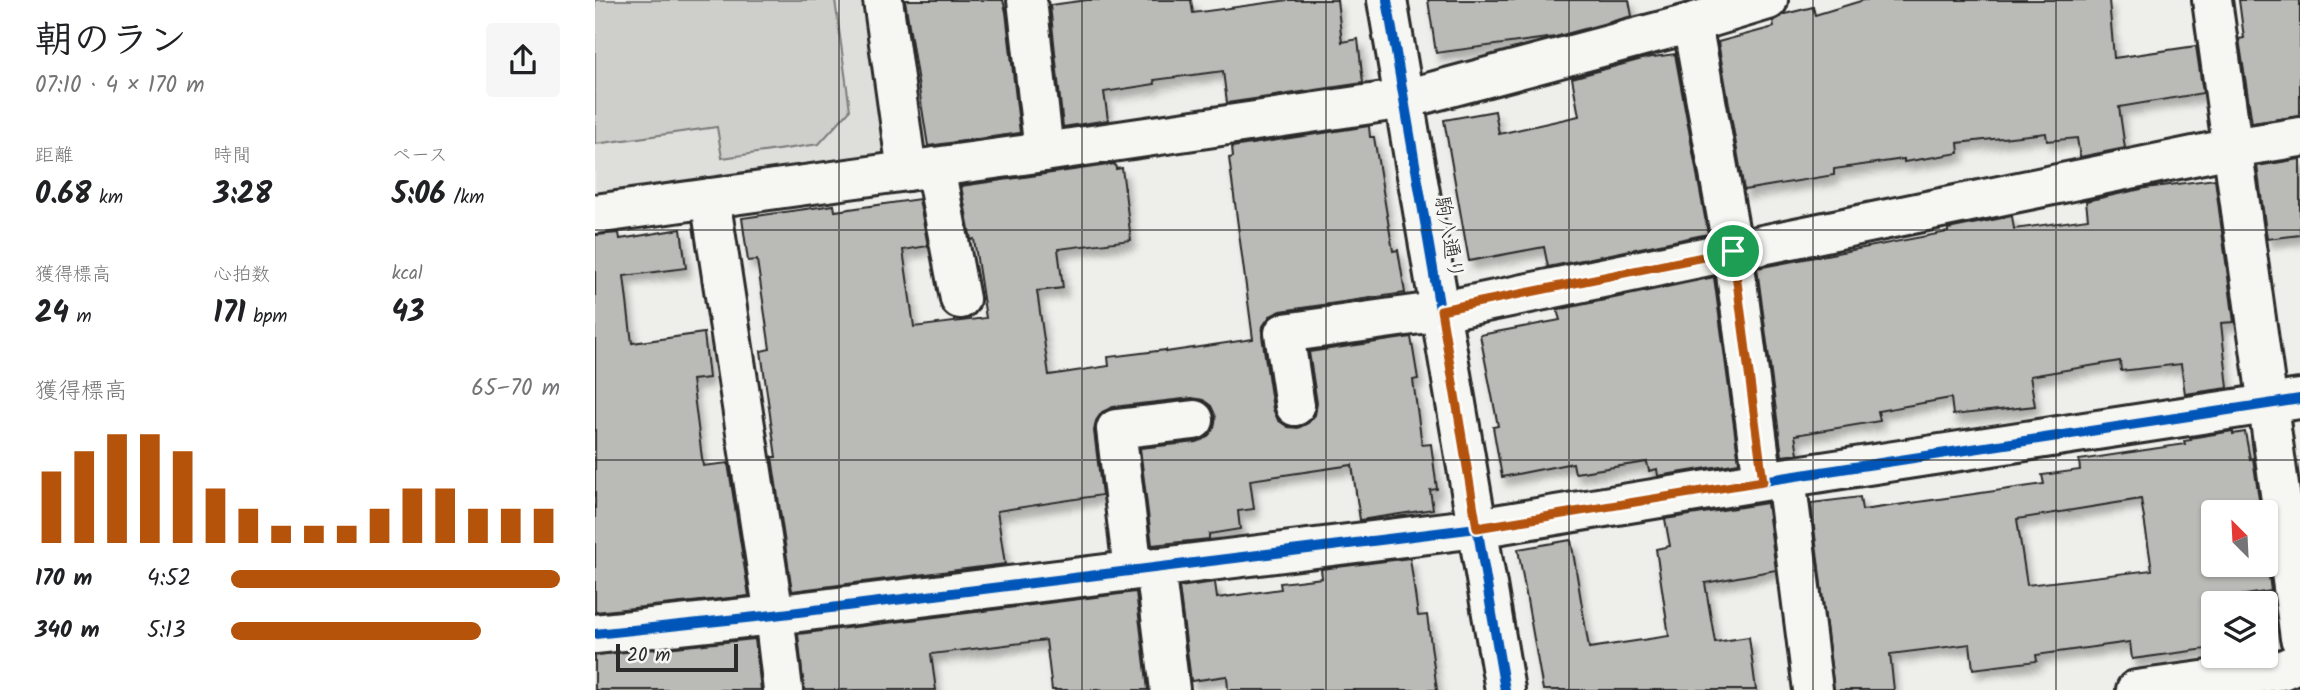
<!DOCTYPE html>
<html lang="ja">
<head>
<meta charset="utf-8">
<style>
  body { margin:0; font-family:Kalam,"Klee One",sans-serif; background:#f6f6f6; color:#202124; height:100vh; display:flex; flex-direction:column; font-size:26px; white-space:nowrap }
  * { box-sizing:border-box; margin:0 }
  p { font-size:23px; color:#757577 }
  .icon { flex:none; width:38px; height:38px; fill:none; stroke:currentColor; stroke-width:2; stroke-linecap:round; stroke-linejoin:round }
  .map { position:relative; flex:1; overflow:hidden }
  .sheet { display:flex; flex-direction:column; background:#fff; width:595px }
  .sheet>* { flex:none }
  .needle { width:46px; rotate:336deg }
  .controls { position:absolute; left:1606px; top:500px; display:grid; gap:14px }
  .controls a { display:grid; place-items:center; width:77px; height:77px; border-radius:7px; background:#fff; box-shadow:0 2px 5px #0004; font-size:35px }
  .scale { position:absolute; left:21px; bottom:18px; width:122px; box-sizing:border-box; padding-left:7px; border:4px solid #2b2b2b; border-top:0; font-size:19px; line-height:24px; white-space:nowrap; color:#2b2b2b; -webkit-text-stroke:5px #f6f6f2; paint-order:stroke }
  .pin { position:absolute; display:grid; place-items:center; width:60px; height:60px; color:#fff; margin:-30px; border:4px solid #fff; border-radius:50%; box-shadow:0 2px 7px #0007 }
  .round { display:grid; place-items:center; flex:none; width:74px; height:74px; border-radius:7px; background:#f6f6f6 }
  .overview { display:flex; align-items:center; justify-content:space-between; height:119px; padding:0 35px }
  h1 { font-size:38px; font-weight:700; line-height:52px }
  .metrics { display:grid; grid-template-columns:repeat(3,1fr); gap:10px; height:119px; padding:7px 35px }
  .metrics div { display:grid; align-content:center }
  .metrics b { font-size:30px; font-weight:700 }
  .metrics small { font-size:19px; font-weight:400 }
  .metrics p { font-size:19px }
  .chart { height:196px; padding:14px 35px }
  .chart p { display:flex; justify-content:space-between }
  .chart svg { width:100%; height:126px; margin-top:7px; stroke:#b45309; stroke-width:6 }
  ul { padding:0 35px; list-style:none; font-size:23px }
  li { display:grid; grid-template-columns:112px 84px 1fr; align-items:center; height:52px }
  li i { height:18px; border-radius:9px; background:#b45309 }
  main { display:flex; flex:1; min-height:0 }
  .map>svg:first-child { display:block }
</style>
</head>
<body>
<main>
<section class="sheet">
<div class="overview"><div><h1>朝のラン</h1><p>07:10 · 4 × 170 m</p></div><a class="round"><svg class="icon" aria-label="share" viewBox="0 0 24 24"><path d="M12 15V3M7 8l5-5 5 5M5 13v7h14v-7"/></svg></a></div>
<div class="metrics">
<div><p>距離</p><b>0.68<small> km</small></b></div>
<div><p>時間</p><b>3:28</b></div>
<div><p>ペース</p><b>5:06<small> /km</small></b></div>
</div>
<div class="metrics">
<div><p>獲得標高</p><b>24<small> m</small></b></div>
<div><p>心拍数</p><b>171<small> bpm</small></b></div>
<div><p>kcal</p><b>43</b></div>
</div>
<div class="chart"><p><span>獲得標高</span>65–70 m</p>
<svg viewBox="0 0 160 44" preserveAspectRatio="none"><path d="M5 44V19M15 44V12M25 44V6M35 44V6M45 44V12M55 44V25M65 44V32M75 44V38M85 44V38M95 44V38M105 44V32M115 44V25M125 44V25M135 44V32M145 44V32M155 44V32"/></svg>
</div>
<ul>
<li><b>170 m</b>4:52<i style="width:100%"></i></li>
<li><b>340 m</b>5:13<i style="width:76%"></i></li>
</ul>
</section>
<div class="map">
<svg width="1705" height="690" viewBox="0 0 1705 690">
  <defs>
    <filter id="shadow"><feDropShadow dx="4.5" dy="8" stdDeviation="3.5" flood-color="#0004"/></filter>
  </defs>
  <rect width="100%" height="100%" fill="#eeeeea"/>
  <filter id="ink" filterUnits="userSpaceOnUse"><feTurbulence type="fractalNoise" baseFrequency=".0143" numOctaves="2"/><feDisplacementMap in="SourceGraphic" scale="14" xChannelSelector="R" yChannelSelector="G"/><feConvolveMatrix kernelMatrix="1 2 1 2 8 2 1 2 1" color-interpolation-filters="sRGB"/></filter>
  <g filter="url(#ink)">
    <polygon fill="#dededb" points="0,0 267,0 289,153 0,192"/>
    <polygon fill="#cececa" stroke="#7c7c7a" stroke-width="2" points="0,0 240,0 255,110 224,144 127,158 122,127 0,144"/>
    <g fill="#babab7" stroke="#2b2b2b" stroke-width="2" fill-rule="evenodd" filter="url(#shadow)">
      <polygon points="310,0 408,0 411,12 425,133 333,146"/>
      <polygon points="492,0 596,0 598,13 693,0 742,0 747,42 763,39 768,83 632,103 628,71 559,80 560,84 509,92 513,120 468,127 455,5"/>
      <polygon points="833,0 1034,0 1037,16 960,37 841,53"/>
      <polygon points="1269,0 1514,0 1519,58 1601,46 1608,93 1524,107 1530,148 1485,157 1482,138 1452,141 1451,133 1363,143 1364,153 1309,162 1309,159 1239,169 1239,175 1149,190 1123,42 1179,27 1178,21 1190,14 1218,7 1220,15"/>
      <polygon points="1644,0 1705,0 1705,116 1657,123 1644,39 1649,38"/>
      <polygon points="1080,54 1113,234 953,267 949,247 874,261 849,120 900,111 904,134 984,116 977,78 1051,58"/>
      <polygon points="774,126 775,137 779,137 798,251 803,250 810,293 686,311 675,316 668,326 667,336 678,409 683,420 693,427 703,428 713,423 720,415 722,403 714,352 816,337 823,379 818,380 827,445 836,444 842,489 835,490 838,509 765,520 757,465 655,480 659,509 643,511 645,529 614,534 614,539 557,545 545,448 602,442 611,438 619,428 621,417 616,406 608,400 597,398 518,407 507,412 501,421 499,431 507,495 402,511 410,564 197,591 177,457 181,457 166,351 175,349 162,260 153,261 147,218 239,205 240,211 324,199 333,246 308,250 319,327 391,318 379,239 376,240 366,186 520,164 521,169 527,168 536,240 463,249 468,288 442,291 454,375 514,366 513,357 571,350 571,352 658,339 634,158 638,157 637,147"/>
      <polygon points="1705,159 1705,235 1672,239 1662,166"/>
      <polygon points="1620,179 1639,322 1626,323 1633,388 1590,394 1586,364 1526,371 1525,361 1435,376 1440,406 1358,415 1356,398 1283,411 1285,421 1200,435 1203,454 1187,456 1162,268 1353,232 1353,229 1417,216 1419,229 1493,219 1491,201 1551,188"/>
      <polygon points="86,229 91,268 29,276 37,343 109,333 114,378 97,380 108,466 133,463 154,596 0,612 0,235 24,233 25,239"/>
      <polygon points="1119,277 1144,463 1063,476 1062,469 1054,471 1052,462 980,473 978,463 907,477 898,427 903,426 885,335 965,320 962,310"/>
      <path d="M1638,431V434L1650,432L1655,459L1658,458L1666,513H1619V565H1671V553L1676,591L1631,598L1632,604H1619V648L1537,659L1535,642L1441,655L1442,661L1378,669L1375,644L1295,654L1299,690H1239L1216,503L1265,497L1267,510L1449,484L1447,475L1485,470L1484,460L1590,444L1589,441L1596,440L1595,438ZM1546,499L1557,570L1432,585L1422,519Z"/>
      <polygon points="1172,503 1181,570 1110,583 1120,642 1154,637 1161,690 948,690 923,549 976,540 994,648 1074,636 1061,549 1075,546 1070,519"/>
      <polygon points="815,558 823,616 832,615 842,690 633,690 632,676 596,681 584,587 620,582 622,598 686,589 685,583 727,578 726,569"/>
      <polygon points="541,592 553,690 457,690 451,640 336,654 341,690 209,690 203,634"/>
      <polygon points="160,639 166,690 0,690 0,655"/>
    </g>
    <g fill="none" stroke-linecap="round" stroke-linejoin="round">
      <g stroke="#2b2b2b" stroke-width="44">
        <g id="minor">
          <polyline points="288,0 312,171"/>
          <polyline points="432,0 449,152"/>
          <polyline points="792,0 910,690"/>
          <polyline points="1617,0 1705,638"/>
          <polyline points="1097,23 1138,251 1168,481"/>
          <polyline points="340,167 365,299"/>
          <polyline points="115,198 179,615 188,690"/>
          <polyline points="0,214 449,152 810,99 1097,23 1173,0"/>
          <polyline points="700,406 689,333 847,311 1637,148 1705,137"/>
          <polyline points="1191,478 1218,690"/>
          <polyline points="560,567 575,690"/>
          <polyline points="538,570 521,429 599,420"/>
          <polyline points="0,634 179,615 882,528 1168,481 1705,399"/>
          <polyline points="1541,690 1687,670 1705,662"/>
        </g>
      </g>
      <use href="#minor" stroke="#f6f6f2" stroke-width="38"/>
      <g stroke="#f6f6f2" stroke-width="15">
        <g id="cycleway">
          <polyline points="792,0 910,690"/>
          <polyline points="0,634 179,615 882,528 1168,481 1705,399"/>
        </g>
      </g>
      <use href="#cycleway" stroke="#0057b8" stroke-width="10"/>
    </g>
  </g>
  <g fill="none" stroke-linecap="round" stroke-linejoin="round" filter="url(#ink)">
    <g stroke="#fff" stroke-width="14">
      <polygon id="route" points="1138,251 1168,481 882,528 846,310"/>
    </g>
    <use href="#route" stroke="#b45309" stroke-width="9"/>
  </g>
  <path fill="none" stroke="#2b2b2b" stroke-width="2" stroke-opacity="0.55" d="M244,0V690M487,0V690M731,0V690M974,0V690M1218,0V690M1461,0V690M0,230H1705M0,460H1705"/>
  <g text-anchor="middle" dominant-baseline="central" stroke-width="6" stroke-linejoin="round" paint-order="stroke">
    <g font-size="21" fill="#2b2b2b" stroke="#f6f6f2">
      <text transform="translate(853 238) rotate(80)">駒八通り</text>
    </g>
  </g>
</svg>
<div class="controls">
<a><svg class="needle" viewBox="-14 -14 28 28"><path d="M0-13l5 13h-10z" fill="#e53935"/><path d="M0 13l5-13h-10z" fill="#757577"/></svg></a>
<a><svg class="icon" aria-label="layers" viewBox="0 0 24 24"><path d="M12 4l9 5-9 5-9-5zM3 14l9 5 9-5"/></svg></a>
</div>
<div class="scale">20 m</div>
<div class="pin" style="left:1138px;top:251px;background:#1e9e55"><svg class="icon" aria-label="arrive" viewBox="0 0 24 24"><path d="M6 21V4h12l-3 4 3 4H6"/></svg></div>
</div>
</main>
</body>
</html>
